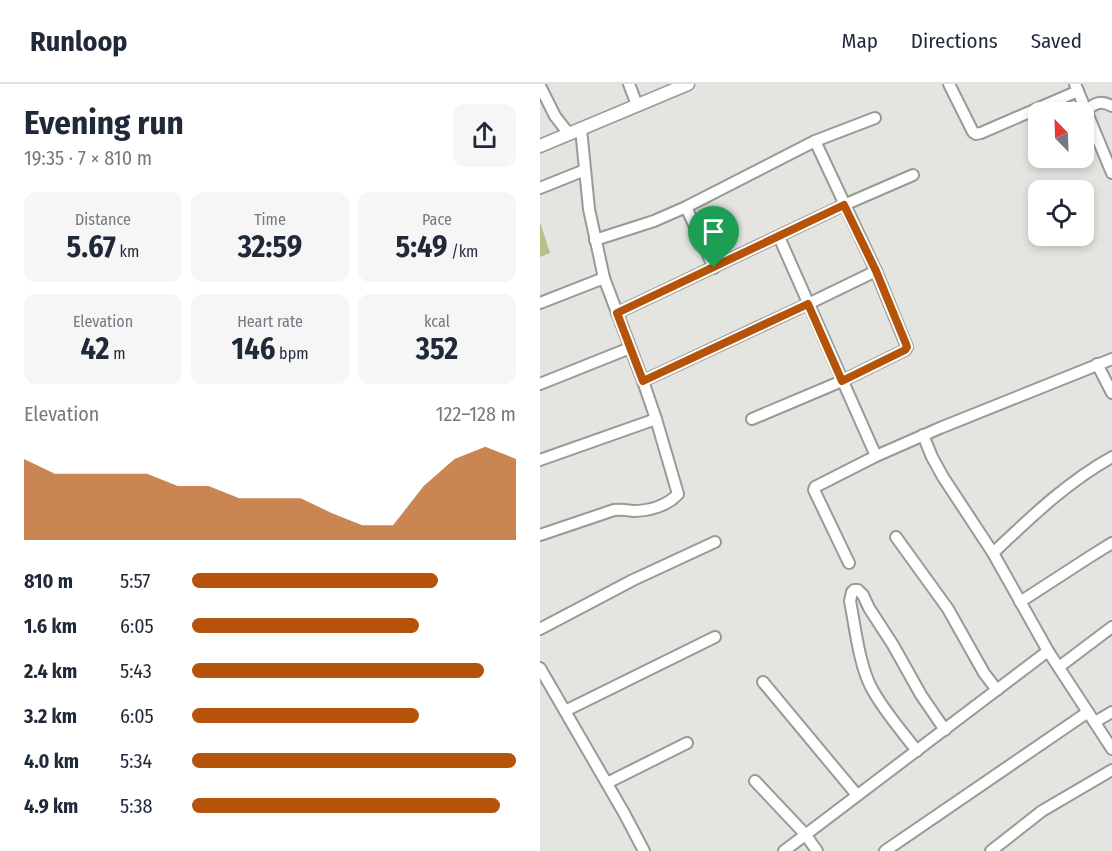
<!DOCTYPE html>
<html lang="en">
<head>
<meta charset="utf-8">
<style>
  body { margin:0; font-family:"Fira Sans Condensed",sans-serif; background:#f6f6f7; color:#1f2937; height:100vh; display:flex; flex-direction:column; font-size:22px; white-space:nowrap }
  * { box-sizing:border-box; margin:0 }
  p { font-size:20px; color:#747a83 }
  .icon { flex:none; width:33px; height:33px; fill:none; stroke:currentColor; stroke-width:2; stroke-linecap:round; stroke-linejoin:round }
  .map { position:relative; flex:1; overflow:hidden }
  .panel { display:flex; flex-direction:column; background:#fff; width:540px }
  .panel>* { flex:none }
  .needle { width:39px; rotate:337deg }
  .tools { position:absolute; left:488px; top:18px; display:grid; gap:12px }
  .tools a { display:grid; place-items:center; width:66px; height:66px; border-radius:12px; background:#fff; box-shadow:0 3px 9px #0003; font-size:30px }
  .pin { position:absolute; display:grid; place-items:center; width:51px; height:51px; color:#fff; margin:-62px -26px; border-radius:50% 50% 50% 0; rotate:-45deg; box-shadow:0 0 6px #0007 }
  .pin .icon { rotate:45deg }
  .round { display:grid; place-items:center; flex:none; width:63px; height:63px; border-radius:12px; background:#f6f6f7 }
  .headline { display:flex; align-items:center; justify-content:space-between; height:102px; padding:0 24px }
  h1 { font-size:33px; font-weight:700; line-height:45px }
  .metrics { display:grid; grid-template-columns:repeat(3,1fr); gap:9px; height:102px; padding:6px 24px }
  .metrics div { display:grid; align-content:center; border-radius:12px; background:#f6f6f7; text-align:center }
  .metrics b { font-size:30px; font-weight:700 }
  .metrics small { font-size:16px; font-weight:400 }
  .metrics p { font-size:16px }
  .chart { height:168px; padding:12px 24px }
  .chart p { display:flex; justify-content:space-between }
  .chart svg { width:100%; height:108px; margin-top:6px; fill:#b45309; opacity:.7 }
  ul { padding:0 24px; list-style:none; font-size:20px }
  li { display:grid; grid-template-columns:96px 72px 1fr; align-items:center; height:45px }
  li i { height:15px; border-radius:8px; background:#b45309 }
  header { display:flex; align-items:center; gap:36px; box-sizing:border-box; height:84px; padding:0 30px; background:#fff; border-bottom:2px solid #e0e1e3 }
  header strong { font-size:28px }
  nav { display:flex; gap:33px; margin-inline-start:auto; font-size:21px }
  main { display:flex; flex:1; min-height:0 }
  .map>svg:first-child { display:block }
</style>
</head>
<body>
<header>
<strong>Runloop</strong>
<nav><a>Map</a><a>Directions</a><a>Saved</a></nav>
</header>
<main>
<section class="panel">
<div class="headline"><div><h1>Evening run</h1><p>19:35 · 7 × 810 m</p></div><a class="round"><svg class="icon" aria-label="share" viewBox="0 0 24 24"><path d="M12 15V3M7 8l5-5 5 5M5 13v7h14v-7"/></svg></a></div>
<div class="metrics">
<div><p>Distance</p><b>5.67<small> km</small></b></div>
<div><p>Time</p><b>32:59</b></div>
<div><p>Pace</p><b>5:49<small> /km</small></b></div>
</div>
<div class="metrics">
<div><p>Elevation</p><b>42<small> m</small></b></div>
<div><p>Heart rate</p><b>146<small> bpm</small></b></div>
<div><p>kcal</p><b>352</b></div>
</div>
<div class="chart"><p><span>Elevation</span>122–128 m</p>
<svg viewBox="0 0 160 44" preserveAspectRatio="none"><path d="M0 44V11L10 17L20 17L30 17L40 17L50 22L60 22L70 27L80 27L90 27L100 33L110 38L120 38L130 22L140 11L150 6L160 11V44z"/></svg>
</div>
<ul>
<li><b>810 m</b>5:57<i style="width:76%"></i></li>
<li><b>1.6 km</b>6:05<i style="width:70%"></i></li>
<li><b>2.4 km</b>5:43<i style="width:90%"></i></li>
<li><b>3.2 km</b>6:05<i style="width:70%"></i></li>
<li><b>4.0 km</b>5:34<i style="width:100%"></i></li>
<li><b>4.9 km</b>5:38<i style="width:95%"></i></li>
</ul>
</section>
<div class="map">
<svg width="572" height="767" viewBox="0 0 572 767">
  <rect width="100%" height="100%" fill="#e4e5e0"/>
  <polygon fill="#b6c188" points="0,138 10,169 0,173"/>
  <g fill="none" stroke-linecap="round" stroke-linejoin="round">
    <g stroke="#999a95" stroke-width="14">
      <g id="minor">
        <polyline points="89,0 97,21"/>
        <polyline points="409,0 433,48 436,50 441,49 538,7"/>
        <polyline points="535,0 572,89"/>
        <polyline points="0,2 15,32 29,50"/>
        <path d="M546,26C556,19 560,16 572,22"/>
        <polyline points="0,104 45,86"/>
        <polyline points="146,123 174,184"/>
        <polyline points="239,153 336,372"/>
        <polyline points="55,156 114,137 146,123 275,57 335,34"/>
        <polyline points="0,219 64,194"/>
        <polyline points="77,229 304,121 373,91"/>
        <polyline points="557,280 572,309"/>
        <polyline points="103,297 268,220 336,187"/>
        <polyline points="0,300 90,264"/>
        <polyline points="212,335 302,297 365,266 367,263 336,187 275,57"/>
        <polyline points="383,351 392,373 403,393 453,469 508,567 572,665"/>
        <polyline points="0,376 116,335"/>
        <path d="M0,451L74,426C81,425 86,426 93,427C109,427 127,422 138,410L116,335L103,297L64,194L49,125L41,45"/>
        <polyline points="356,453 408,525 444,589 457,606"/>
        <path d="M453,469C490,434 527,398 572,373"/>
        <polyline points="309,479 274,406 275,403 336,372 400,344 572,275"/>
        <polyline points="480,518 551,472 572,459"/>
        <polyline points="0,545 93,496 175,458"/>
        <polyline points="519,583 572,543"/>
        <polyline points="0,584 84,729 104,767"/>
        <polyline points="223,598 317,711"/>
        <polyline points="25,627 175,553"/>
        <polyline points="555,638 572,628"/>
        <path d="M377,667C361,646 343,626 331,603C319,580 315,542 310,517L312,508L314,506H318L323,511L329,524L353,561L381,611L405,646"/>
        <polyline points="215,697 265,750 277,767"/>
        <polyline points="67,699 147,659"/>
        <polyline points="244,767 508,567"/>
        <polyline points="345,767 548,628"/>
        <polyline points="451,767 502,727 572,686"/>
      </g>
    </g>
    <g stroke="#999a95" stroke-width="15">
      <polyline id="major" points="0,62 148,0"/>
    </g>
    <use href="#minor" stroke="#fff" stroke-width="10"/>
    <use href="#major" stroke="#fff" stroke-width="12"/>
  </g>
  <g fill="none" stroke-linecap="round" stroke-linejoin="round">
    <g stroke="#fff" stroke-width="12">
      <polygon id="route" points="304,121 336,187 366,260 367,263 365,266 302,297 268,220 103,297 77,229"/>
    </g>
    <use href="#route" stroke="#b45309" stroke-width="8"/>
  </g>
</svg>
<div class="tools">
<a><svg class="needle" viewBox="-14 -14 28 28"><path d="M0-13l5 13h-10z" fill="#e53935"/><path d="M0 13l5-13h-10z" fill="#747a83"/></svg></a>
<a><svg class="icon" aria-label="locate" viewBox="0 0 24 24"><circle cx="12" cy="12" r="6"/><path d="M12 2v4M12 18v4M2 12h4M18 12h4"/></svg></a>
</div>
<div class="pin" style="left:174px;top:184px;background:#1e9e55"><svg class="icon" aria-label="arrive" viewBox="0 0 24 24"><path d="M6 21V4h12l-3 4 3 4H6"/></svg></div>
</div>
</main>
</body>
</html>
